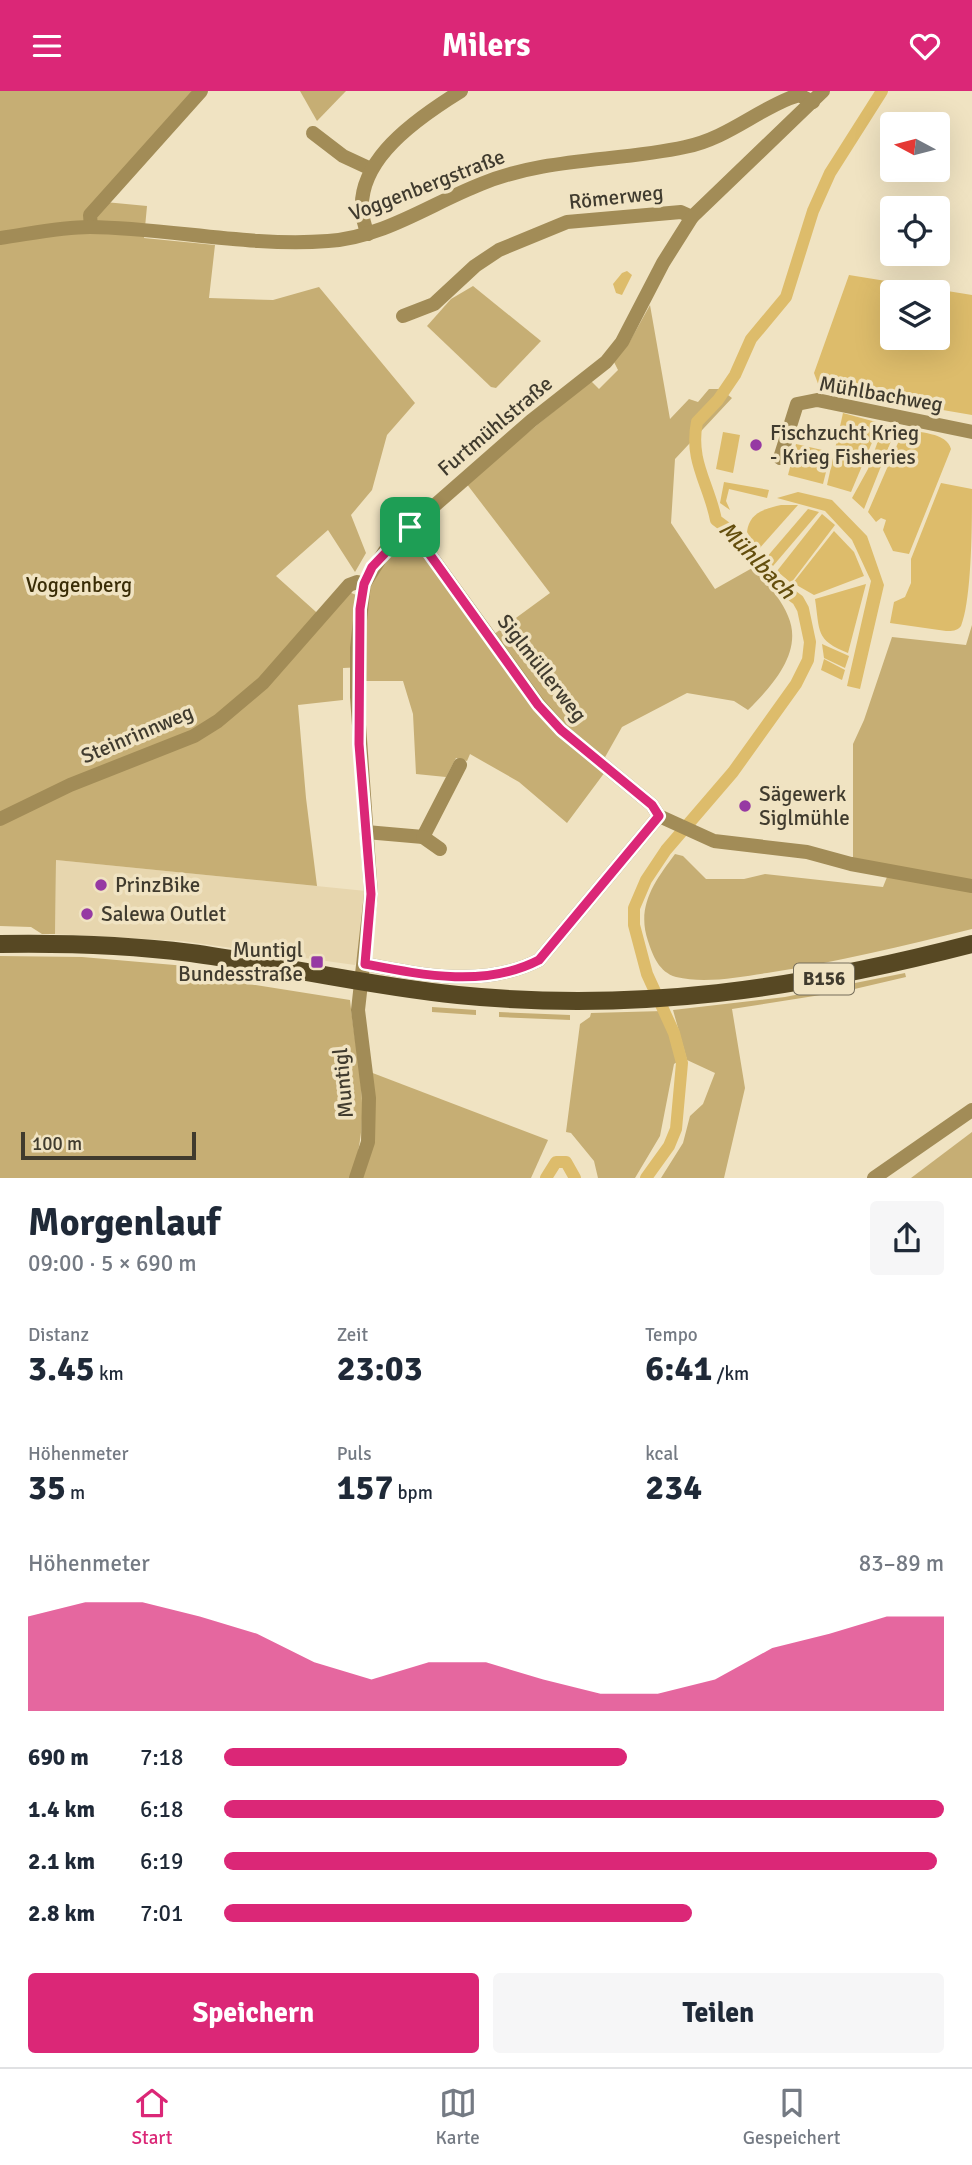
<!DOCTYPE html>
<html lang="de">
<head>
<meta charset="utf-8">
<style>
  body { margin:0; font-family:Signika,sans-serif; background:#f6f6f7; color:#1f2937; height:100vh; display:flex; flex-direction:column; font-size:26px; white-space:nowrap }
  * { box-sizing:border-box; margin:0 }
  p { font-size:23px; color:#747a83 }
  .icon { flex:none; width:38px; height:38px; fill:none; stroke:currentColor; stroke-width:2; stroke-linecap:round; stroke-linejoin:round }
  .map { position:relative; height:1087px; overflow:hidden }
  .side { display:flex; flex-direction:column; background:#fff; flex:1 }
  .side>* { flex:none }
  .needle { width:46px; rotate:277deg }
  .buttons { position:absolute; left:880px; top:21px; display:grid; gap:14px }
  .buttons a { display:grid; place-items:center; width:70px; height:70px; border-radius:7px; background:#fff; box-shadow:0 7px 28px #0002; font-size:35px }
  .scale { position:absolute; left:21px; bottom:18px; width:175px; box-sizing:border-box; padding-left:7px; border:4px solid #403b2e; border-top:0; font-size:19px; line-height:24px; white-space:nowrap; color:#403b2e; -webkit-text-stroke:5px #f0e3c2; paint-order:stroke }
  .pin { position:absolute; display:grid; place-items:center; width:60px; height:60px; color:#fff; margin:-30px; border-radius:14px; box-shadow:0 4px 10px #0006 }
  .round { display:grid; place-items:center; flex:none; width:74px; height:74px; border-radius:7px; background:#f6f6f7 }
  .head { display:flex; align-items:center; justify-content:space-between; height:119px; padding:0 28px }
  h1 { font-size:38px; font-weight:700; line-height:52px }
  .metrics { display:grid; grid-template-columns:repeat(3,1fr); gap:10px; height:119px; padding:7px 28px }
  .metrics div { display:grid; align-content:center }
  .metrics b { font-size:35px; font-weight:700 }
  .metrics small { font-size:19px; font-weight:400 }
  .metrics p { font-size:19px }
  .chart { height:196px; padding:14px 28px }
  .chart p { display:flex; justify-content:space-between }
  .chart svg { width:100%; height:126px; margin-top:7px; fill:#db2777; opacity:.7 }
  .cta { display:flex; gap:14px; margin-top:auto; padding:14px 28px }
  .cta a { flex:1; height:80px; border-radius:7px; background:#db2777; color:#fff; font-size:28px; font-weight:700; line-height:80px; text-align:center }
  .cta a+a { background:#f6f6f7; color:#1f2937 }
  ul { padding:0 28px; list-style:none; font-size:23px }
  li { display:grid; grid-template-columns:112px 84px 1fr; align-items:center; height:52px }
  li i { height:18px; border-radius:9px; background:#db2777 }
  header { display:flex; justify-content:space-between; align-items:center; height:91px; padding:0 28px; background:#db2777; color:#fff; font-size:32px; font-weight:700 }
  .tabs { display:flex; justify-content:space-around; align-items:center; height:98px; border-top:2px solid #e0e1e3; background:#fff; font-size:19px; color:#747a83 }
  .tabs a { display:grid; justify-items:center; gap:4px }
  .tabs .on { color:#db2777 }
  .map>svg:first-child { display:block }
</style>
</head>
<body>
<header><svg class="icon" aria-label="menu" viewBox="0 0 24 24"><path d="M4 6h16M4 12h16M4 18h16"/></svg>Milers<svg class="icon" aria-label="heart" viewBox="0 0 24 24"><path d="M12 20l-8-8c-3-5 5-10 8-4 3-6 11-1 8 4z"/></svg></header>
<div class="map">
<svg width="972" height="1087" viewBox="0 0 972 1087">
  <rect width="100%" height="100%" fill="#f0e3c2"/>
  <polygon fill="#e7d6ae" points="56,769 366,800 361,853 355,874 181,850 55,843"/>
  <g fill="#c6ae74">
    <path d="M0,0H191L194,2L105,111L147,115L144,147L215,154L209,207L273,209L319,196L415,312L387,344L372,399L351,424L366,462L355,481L328,439L276,485L325,529L349,501L366,508L373,488L408,443L486,549L550,502L466,392L591,290L599,298L618,279L613,269L630,250L650,214L670,328L689,308L698,311L709,298H720L732,307L675,368L671,432L715,498L754,476C765,491 781,507 788,525C804,561 771,596 748,619L734,610L687,602L622,636L604,668L605,681L567,732L519,691L470,663L467,670L456,667L446,686L416,683L413,623L403,590H366L365,576L343,577V609L298,614L306,707L317,795L56,769L55,843H42L31,836L0,835Z"/>
    <polygon points="300,0 346,0 317,30"/>
    <polygon points="473,195 541,250 496,297 491,296 427,235 451,208"/>
    <path d="M972,534V838C904,855 836,871 767,882C739,886 705,893 676,886C659,881 653,865 648,850C636,815 655,790 675,763L683,765L706,788H744L765,783L883,796L891,776L853,767V653L864,629L892,546L966,554Z"/>
    <path d="M0,865L82,866L186,875L185,883L350,909C357,975 373,1021 351,1087H0Z"/>
    <polygon points="905,882 906,886 846,900 732,918 745,997 724,1087 661,1087 683,1052 690,1025 703,1013 715,982 687,969 673,919 785,906"/>
    <polygon points="432,916 476,919 476,924 432,921"/>
    <polygon points="663,920 677,971 674,973 660,1045 635,1087 598,1087 594,1070 571,1042 566,1041 580,933 590,926 591,922"/>
    <polygon points="499,921 570,924 570,929 499,926"/>
    <polygon points="370,981 548,1049 531,1087 360,1087"/>
    <polygon points="972,1041 972,1087 911,1087"/>
  </g>
  <g fill="#ddbc6b" fill-rule="evenodd">
    <polygon points="627,180 632,184 622,204 616,202 613,193 622,182"/>
    <path d="M849,184L972,204V324L820,298L814,282ZM892,201H938V247H892Z"/>
    <polygon points="843,322 876,331 879,335 851,401 827,394"/>
    <polygon points="884,333 895,340 864,418 852,407 868,378"/>
    <path d="M904,338C918,342 947,341 951,358L909,463L893,460L883,439L886,429L881,427L876,431L868,421Z"/>
    <polygon points="723,341 740,344 733,382 716,378"/>
    <polygon points="796,353 831,361 823,393 788,384"/>
    <polygon points="724,391 769,399 767,407 729,398 726,410 730,419 720,412"/>
    <path d="M941,392L972,398C972,430 972,508 961,535C957,540 952,540 946,540L890,532L894,511L905,506L911,492V468Z"/>
    <polygon points="798,401 832,409 867,445 884,494 860,598 847,595 871,490 852,449 825,420 777,407"/>
    <path d="M781,414H798L758,459L747,441C749,422 764,418 781,414Z"/>
    <polygon points="808,418 819,421 773,475 766,467"/>
    <polygon points="822,423 835,434 791,492 777,480"/>
    <polygon points="834,440 854,461 864,485 814,504 793,492"/>
    <path d="M866,493L848,562C815,549 820,540 815,508Z"/>
    <polygon points="822,553 849,565 845,577 824,567"/>
    <polygon points="824,568 845,579 842,589 821,579"/>
  </g>
  <g fill="none" stroke-linecap="round" stroke-linejoin="round">
    <g stroke="#ddbc6b" stroke-width="12">
      <polyline points="546,1087 556,1071 566,1071 575,1087"/>
      <path d="M646,1087L669,1055L676,1038L682,972L674,942L647,883L634,834V817L646,789L666,759L733,681L796,593L808,569L810,551L803,518L798,509L775,492L736,444L716,429C709,393 689,370 697,331L718,309L735,284L751,248L786,206L813,120L830,82L882,0"/>
    </g>
    <g stroke="#a28c57" stroke-width="14">
      <polyline points="313,42 343,65 371,78"/>
      <polyline points="91,136 90,124 201,0"/>
      <path d="M368,143C340,79 414,29 461,0"/>
      <path d="M0,147C29,143 60,136 90,136C169,137 248,156 328,150C385,146 430,113 481,93C546,66 617,71 685,56C725,48 753,22 790,7L799,4L813,11"/>
      <polyline points="403,225 434,213 475,175 499,159 567,131 681,121 692,126"/>
      <polyline points="780,367 797,313 817,309 972,341"/>
      <polyline points="659,725 714,750 807,761 851,773 972,795"/>
      <polyline points="0,728 70,694 194,645 218,630 263,592 349,494 357,491 364,493"/>
      <polyline points="366,741 423,746 460,674"/>
      <polyline points="423,746 440,758"/>
      <path d="M365,873C422,884 485,897 539,869L659,725L652,714L561,639L538,613L410,436"/>
      <polyline points="356,1087 368,1051 369,1007 358,919 371,803 357,606 357,557 364,493 385,460 410,436 531,330 606,271 622,251 663,172 692,126 823,0"/>
      <polyline points="874,1087 972,1019"/>
    </g>
    <path stroke="#574823" stroke-width="18" d="M0,853C63,852 128,854 191,862C280,874 368,895 458,904C638,922 798,898 972,853"/>
  </g>
  <g fill="none" stroke-linecap="round" stroke-linejoin="round">
    <g stroke="#fff" stroke-width="14">
      <path id="route" d="M410,436L538,614L561,639L652,714L659,725L539,869C485,897 422,884 365,873L371,803L359,653L360,518L364,493L372,476Z"/>
    </g>
    <use href="#route" stroke="#db2777" stroke-width="9"/>
  </g>
  <g fill="#9639a3" stroke="#f0e3c2" stroke-width="2.5">
    <circle cx="756" cy="354" r="7"/>
    <circle cx="745" cy="715" r="7"/>
    <circle cx="101" cy="794" r="7"/>
    <circle cx="87" cy="823" r="7"/>
    <rect x="310" y="864" width="14" height="14" rx="3.5"/>
  </g>
  <g text-anchor="middle" dominant-baseline="central" stroke-width="7" stroke-linejoin="round" paint-order="stroke">
    <rect fill="#f0e3c2" stroke="#756d5a" stroke-width="2" x="794" y="872.5" width="60" height="31" rx="5"/>
    <g font-size="19" font-weight="bold" fill="#403b2e">
      <text x="824" y="888">B156</text>
    </g>
    <g font-size="21" fill="#403b2e" stroke="#f0e3c2">
      <text transform="translate(427 94) rotate(-21)">Voggenbergstraße</text>
      <text transform="translate(616 106) rotate(-6)">Römerweg</text>
      <text transform="translate(881 303) rotate(10)">Mühlbachweg</text>
      <text transform="translate(495 335) rotate(-40)">Furtmühlstraße</text>
      <text transform="translate(542 577) rotate(52)">Siglmüllerweg</text>
      <text transform="translate(137 643) rotate(-23)">Steinrinnweg</text>
      <text transform="translate(343 992) rotate(-95)">Muntigl</text>
    </g>
    <g font-size="21" fill="#403b2e" stroke="#f0e3c2" text-anchor="start">
      <text x="770" y="342">Fischzucht Krieg<tspan x="770" dy="24">- Krieg Fisheries</tspan></text>
      <text x="759" y="703">Sägewerk<tspan x="759" dy="24">Siglmühle</tspan></text>
      <text x="115" y="794">PrinzBike</text>
      <text x="101" y="823">Salewa Outlet</text>
      <text x="303" y="859" text-anchor="end">Muntigl<tspan x="303" dy="24">Bundesstraße</tspan></text>
    </g>
    <g font-size="21" fill="#392c06" stroke="#f0e3c2">
      <text x="79" y="494">Voggenberg</text>
    </g>
    <g font-size="23" font-style="italic" fill="#644e0d" stroke="#f0e3c2">
      <text transform="translate(757 469) rotate(46)">Mühlbach</text>
    </g>
  </g>
</svg>
<div class="buttons">
<a><svg class="needle" viewBox="-14 -14 28 28"><path d="M0-13l5 13h-10z" fill="#e53935"/><path d="M0 13l5-13h-10z" fill="#747a83"/></svg></a>
<a><svg class="icon" aria-label="locate" viewBox="0 0 24 24"><circle cx="12" cy="12" r="6"/><path d="M12 2v4M12 18v4M2 12h4M18 12h4"/></svg></a>
<a><svg class="icon" aria-label="layers" viewBox="0 0 24 24"><path d="M12 4l9 5-9 5-9-5zM3 14l9 5 9-5"/></svg></a>
</div>
<div class="scale">100 m</div>
<div class="pin" style="left:410px;top:436px;background:#1e9e55"><svg class="icon" aria-label="arrive" viewBox="0 0 24 24"><path d="M6 21V4h12l-3 4 3 4H6"/></svg></div>
</div>
<section class="side">
<div class="head"><div><h1>Morgenlauf</h1><p>09:00 · 5 × 690 m</p></div><a class="round"><svg class="icon" aria-label="share" viewBox="0 0 24 24"><path d="M12 15V3M7 8l5-5 5 5M5 13v7h14v-7"/></svg></a></div>
<div class="metrics">
<div><p>Distanz</p><b>3.45<small> km</small></b></div>
<div><p>Zeit</p><b>23:03</b></div>
<div><p>Tempo</p><b>6:41<small> /km</small></b></div>
</div>
<div class="metrics">
<div><p>Höhenmeter</p><b>35<small> m</small></b></div>
<div><p>Puls</p><b>157<small> bpm</small></b></div>
<div><p>kcal</p><b>234</b></div>
</div>
<div class="chart"><p><span>Höhenmeter</span>83–89 m</p>
<svg viewBox="0 0 160 44" preserveAspectRatio="none"><path d="M0 44V11L10 6L20 6L30 11L40 17L50 27L60 33L70 27L80 27L90 33L100 38L110 38L120 33L130 22L140 17L150 11L160 11V44z"/></svg>
</div>
<ul>
<li><b>690 m</b>7:18<i style="width:56%"></i></li>
<li><b>1.4 km</b>6:18<i style="width:100%"></i></li>
<li><b>2.1 km</b>6:19<i style="width:99%"></i></li>
<li><b>2.8 km</b>7:01<i style="width:65%"></i></li>
</ul>
<div class="cta"><a>Speichern</a><a>Teilen</a></div>
</section>
<nav class="tabs">
<a class="on"><svg class="icon" aria-label="home" viewBox="0 0 24 24"><path d="M3 11l9-7 9 7M6 9v11h12V9"/></svg>Start</a>
<a><svg class="icon" aria-label="map" viewBox="0 0 24 24"><path d="M3 6l6-2 6 2 6-2v14l-6 2-6-2-6 2zM9 4v14M15 6v14"/></svg>Karte</a>
<a><svg class="icon" aria-label="saved" viewBox="0 0 24 24"><path d="M7 4h10v16l-5-4-5 4z"/></svg>Gespeichert</a>
</nav>
</body>
</html>
